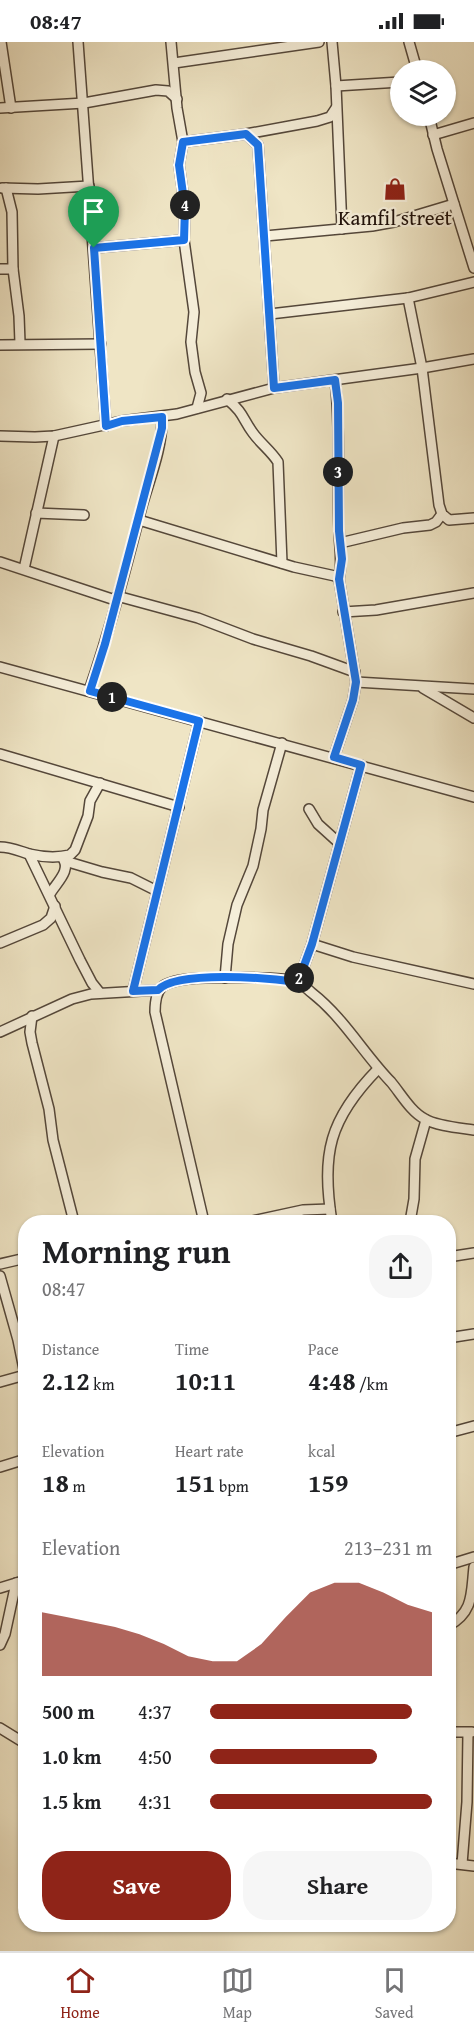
<!DOCTYPE html>
<html lang="en">
<head>
<meta charset="utf-8">
<style>
  body { margin:0; font-family:"Gentium Book Plus",serif; background:#f6f6f6; color:#202124; height:100vh; display:flex; flex-direction:column; font-size:22px; white-space:nowrap }
  * { box-sizing:border-box; margin:0 }
  p { font-size:20px; color:#757577 }
  .icon { flex:none; width:33px; height:33px; fill:none; stroke:currentColor; stroke-width:2; stroke-linecap:round; stroke-linejoin:round }
  .map { position:relative; flex:1; overflow:hidden }
  .drawer { position:absolute; left:18px; top:1173px; width:438px; height:717px; display:flex; flex-direction:column; background:#fff; border-radius:24px; box-shadow:0 2px 4px #0004 }
  .drawer>* { flex:none }
  .buttons { position:absolute; left:390px; top:18px; display:grid; gap:12px }
  .buttons a { display:grid; place-items:center; width:66px; height:66px; border-radius:50%; background:#fff; box-shadow:0 2px 4px #0004; font-size:30px }
  .pin { position:absolute; display:grid; place-items:center; width:51px; height:51px; color:#fff; margin:-62px -26px; border-radius:50% 50% 50% 0; rotate:-45deg; box-shadow:0 0 6px #0007 }
  .pin .icon { rotate:45deg }
  .km { position:absolute; width:30px; height:30px; margin:-15px; border-radius:50%; background:#222; color:#fff; font-size:16px; line-height:30px; text-align:center }
  .round { display:grid; place-items:center; flex:none; width:63px; height:63px; border-radius:24px; background:#f6f6f6 }
  .summary { display:flex; align-items:center; justify-content:space-between; height:102px; padding:0 24px }
  h1 { font-size:33px; font-weight:800; line-height:45px }
  .figures { display:grid; grid-template-columns:repeat(3,1fr); gap:9px; height:102px; padding:6px 24px }
  .figures div { display:grid; align-content:center }
  .figures b { font-size:26px; font-weight:800 }
  .figures small { font-size:16px; font-weight:400 }
  .figures p { font-size:16px }
  .chart { height:168px; padding:12px 24px }
  .chart p { display:flex; justify-content:space-between }
  .chart svg { width:100%; height:108px; margin-top:6px; fill:#8f2418; opacity:.7 }
  .button { display:flex; gap:12px; margin-top:auto; padding:12px 24px }
  .button a { flex:1; height:69px; border-radius:24px; background:#8f2418; color:#fff; font-size:24px; font-weight:800; line-height:69px; text-align:center }
  .button a+a { background:#f6f6f6; color:#202124 }
  ul { padding:0 24px; list-style:none; font-size:20px }
  li { display:grid; grid-template-columns:96px 72px 1fr; align-items:center; height:45px }
  li i { height:15px; border-radius:8px; background:#8f2418 }
  .status { display:flex; justify-content:space-between; align-items:center; height:42px; padding:0 30px; background:#fff; direction:ltr }
  .status svg { height:16px; fill:currentColor }
  .tabs { display:flex; justify-content:space-around; align-items:center; height:84px; border-top:2px solid #e0e0e0; background:#fff; font-size:16px; color:#757577 }
  .tabs a { display:grid; justify-items:center; gap:3px }
  .tabs .current { color:#8f2418 }
  .map>svg:first-child { display:block }
</style>
</head>
<body>
<div class="status"><b>08:47</b><svg viewBox="0 0 49 12"><path d="M0 12V9h3v3zM5 12V6h3v6zM10 12V3h3v9zM15 12V0h3v12zM26 1h20v11H26zM47 4h2v5h-2z"/></svg></div>
<div class="map">
<svg width="474" height="1909" viewBox="0 0 474 1909">
  <rect width="100%" height="100%" fill="#efe5c5"/>
  <filter id="stains"><feTurbulence type="fractalNoise" baseFrequency=".00333" numOctaves="4"/><feColorMatrix values="0 0 0 0 .2 0 0 0 0 .09 0 0 0 0 .02 0 0 0 .5 -.17"/></filter>
  <radialGradient id="worn" r=".72"><stop offset=".6" stop-color="#630" stop-opacity="0"/><stop offset="1" stop-color="#630" stop-opacity=".3"/></radialGradient>
  <g fill="none" stroke-linecap="round" stroke-linejoin="round">
    <g stroke="#54473a" stroke-width="12">
      <g id="minor">
        <polyline points="1,0 11,66"/>
        <polyline points="78,0 106,384"/>
        <polyline points="171,0 177,66 183,100 179,123 185,166 184,198 194,270 191,300 195,330 201,351 197,366"/>
        <polyline points="332,0 336,44 342,187"/>
        <polyline points="409,0 417,28"/>
        <polyline points="174,21 319,0"/>
        <polyline points="336,44 400,40"/>
        <polyline points="0,66 84,61 156,48 168,49 177,57"/>
        <polyline points="429,74 437,107 474,226"/>
        <polyline points="246,92 258,103 274,346"/>
        <polyline points="433,93 474,81"/>
        <polyline points="183,100 246,92 317,79 330,75 336,66"/>
        <polyline points="2,146 38,147 89,144"/>
        <polyline points="6,146 12,170 13,227 19,274 20,301"/>
        <polyline points="265,194 372,184 394,180 454,162"/>
        <polyline points="94,206 184,198"/>
        <polyline points="0,227 13,227"/>
        <polyline points="408,256 422,326 439,463 442,472 449,478 474,476"/>
        <polyline points="270,272 408,256 474,240"/>
        <polyline points="0,303 101,302"/>
        <path d="M335,338C341,387 337,437 339,486C339,504 343,520 339,537"/>
        <path d="M227,357C244,371 242,376 253,391C261,402 271,409 278,420L282,521"/>
        <polyline points="0,394 35,395 54,394 122,379 177,372 274,346 422,326 474,317"/>
        <polyline points="36,471 84,473"/>
        <polyline points="139,478 294,525 335,534 339,537 356,640 353,658 334,715"/>
        <polyline points="340,501 403,486 430,483 436,480 442,472"/>
        <polyline points="0,520 115,558"/>
        <polyline points="24,527 54,394"/>
        <polyline points="117,554 198,576 253,597 311,614 355,630"/>
        <polyline points="343,570 376,568 474,551"/>
        <polyline points="0,625 474,755"/>
        <polyline points="356,640 474,647"/>
        <polyline points="423,646 474,676"/>
        <path d="M89,649C110,588 126,526 142,464C150,436 163,404 162,375"/>
        <polyline points="0,712 179,765"/>
        <polyline points="309,767 318,782 339,801"/>
        <path d="M0,805C11,805 19,809 29,812C42,815 57,816 70,813L75,808L88,774L90,759L100,741"/>
        <polyline points="29,812 80,918 92,941 100,951"/>
        <polyline points="65,819 102,830 131,836 157,849"/>
        <path d="M50,852C55,842 73,828 62,815"/>
        <polyline points="0,901 43,883 51,876 55,864"/>
        <polyline points="312,902 353,915 474,942"/>
        <polyline points="225,936 228,902 237,863 253,824 261,787 263,768 282,701"/>
        <polyline points="298,940 312,902 361,723"/>
        <polyline points="133,949 199,679"/>
        <polyline points="32,974 30,990 32,1001 49,1067 53,1098 74,1180"/>
        <polyline points="0,990 72,957 91,952 158,948"/>
        <path d="M204,1180L155,970C155,944 163,940 188,937C205,935 284,934 298,940C303,942 308,948 312,951C344,976 363,1011 391,1040C401,1052 411,1070 425,1077C436,1084 461,1086 474,1088"/>
        <polyline points="248,1180 303,1168 330,1167"/>
        <path d="M332,1180C321,1112 329,1077 378,1027"/>
        <polyline points="410,1180 414,1157 415,1117 426,1078"/>
        <polyline points="448,1215 474,1211"/>
        <polyline points="0,1222 26,1216"/>
        <polyline points="0,1234 18,1298 26,1337"/>
        <polyline points="448,1296 474,1292"/>
        <polyline points="0,1340 25,1333"/>
        <polyline points="448,1391 474,1384"/>
        <polyline points="0,1425 26,1417"/>
        <polyline points="448,1523 474,1515"/>
        <polyline points="0,1546 26,1538"/>
        <path d="M448,1584C474,1570 471,1551 474,1525"/>
        <polyline points="0,1603 5,1592 16,1541"/>
        <polyline points="0,1686 26,1702"/>
        <polyline points="448,1690 472,1690"/>
        <polyline points="448,1821 474,1824"/>
        <polyline points="462,1822 467,1760 468,1691"/>
      </g>
    </g>
    <use href="#minor" stroke="#f5eed9" stroke-width="9"/>
  </g>
  <g fill="none" stroke-linecap="round" stroke-linejoin="round">
    <g stroke="#fff" stroke-width="12">
      <path id="route" d="M246,92L258,103L274,346L335,338L338,361L339,489L342,517L339,537L356,640L353,658L334,715L361,723L312,902L298,940C269,936 177,928 158,948L133,949L199,679L90,649L105,602L162,386V375L122,379L106,384L94,206L184,198L185,166L179,123L183,100Z"/>
    </g>
    <use href="#route" stroke="#1a73e8" stroke-width="8"/>
  </g>
  <defs>
    <g id="shop-bare" transform="scale(1.8)"><path d="M-5-2.5h2.3a2.7 3.5 0 0 1 5.4 0H5L5.5 6h-11ZM-1.5-2.5h3a1.5 2.3 0 0 0-3 0Z" fill="#8f2418" stroke="#f5eed9" stroke-width="2.5" paint-order="stroke"/></g>
  </defs>
  <g fill-rule="evenodd">
    <use href="#shop-bare" x="395" y="147"/>
  </g>
  <g text-anchor="middle" dominant-baseline="central" stroke-width="4.5" stroke-linejoin="round" paint-order="stroke">
    <g font-size="21" fill="#21120b" stroke="#f5eed9">
      <text x="395" y="175">Kamfil street</text>
    </g>
  </g>
  <rect width="100%" height="100%" filter="url(#stains)"/>
  <rect width="100%" height="100%" fill="url(#worn)"/>
</svg>
<div class="buttons">
<a><svg class="icon" aria-label="layers" viewBox="0 0 24 24"><path d="M12 4l9 5-9 5-9-5zM3 14l9 5 9-5"/></svg></a>
</div>
<div class="pin" style="left:94px;top:206px;background:#1e9e55"><svg class="icon" aria-label="arrive" viewBox="0 0 24 24"><path d="M6 21V4h12l-3 4 3 4H6"/></svg></div>
<b class="km" style="left:112px;top:655px">1</b>
<b class="km" style="left:299px;top:936px">2</b>
<b class="km" style="left:338px;top:430px">3</b>
<b class="km" style="left:185px;top:163px">4</b>
<section class="drawer">
<div class="summary"><div><h1>Morning run</h1><p>08:47</p></div><a class="round"><svg class="icon" aria-label="share" viewBox="0 0 24 24"><path d="M12 15V3M7 8l5-5 5 5M5 13v7h14v-7"/></svg></a></div>
<div class="figures">
<div><p>Distance</p><b>2.12<small> km</small></b></div>
<div><p>Time</p><b>10:11</b></div>
<div><p>Pace</p><b>4:48<small> /km</small></b></div>
</div>
<div class="figures">
<div><p>Elevation</p><b>18<small> m</small></b></div>
<div><p>Heart rate</p><b>151<small> bpm</small></b></div>
<div><p>kcal</p><b>159</b></div>
</div>
<div class="chart"><p><span>Elevation</span>213–231 m</p>
<svg viewBox="0 0 160 44" preserveAspectRatio="none"><path d="M0 44V18L10 20L20 22L30 24L40 27L50 31L60 36L70 38L80 38L90 31L100 20L110 10L120 6L130 6L140 10L150 15L160 18V44z"/></svg>
</div>
<ul>
<li><b>500 m</b>4:37<i style="width:91%"></i></li>
<li><b>1.0 km</b>4:50<i style="width:75%"></i></li>
<li><b>1.5 km</b>4:31<i style="width:100%"></i></li>
</ul>
<div class="button"><a>Save</a><a>Share</a></div>
</section>
</div>
<nav class="tabs">
<a class="current"><svg class="icon" aria-label="home" viewBox="0 0 24 24"><path d="M3 11l9-7 9 7M6 9v11h12V9"/></svg>Home</a>
<a><svg class="icon" aria-label="map" viewBox="0 0 24 24"><path d="M3 6l6-2 6 2 6-2v14l-6 2-6-2-6 2zM9 4v14M15 6v14"/></svg>Map</a>
<a><svg class="icon" aria-label="saved" viewBox="0 0 24 24"><path d="M7 4h10v16l-5-4-5 4z"/></svg>Saved</a>
</nav>
</body>
</html>
